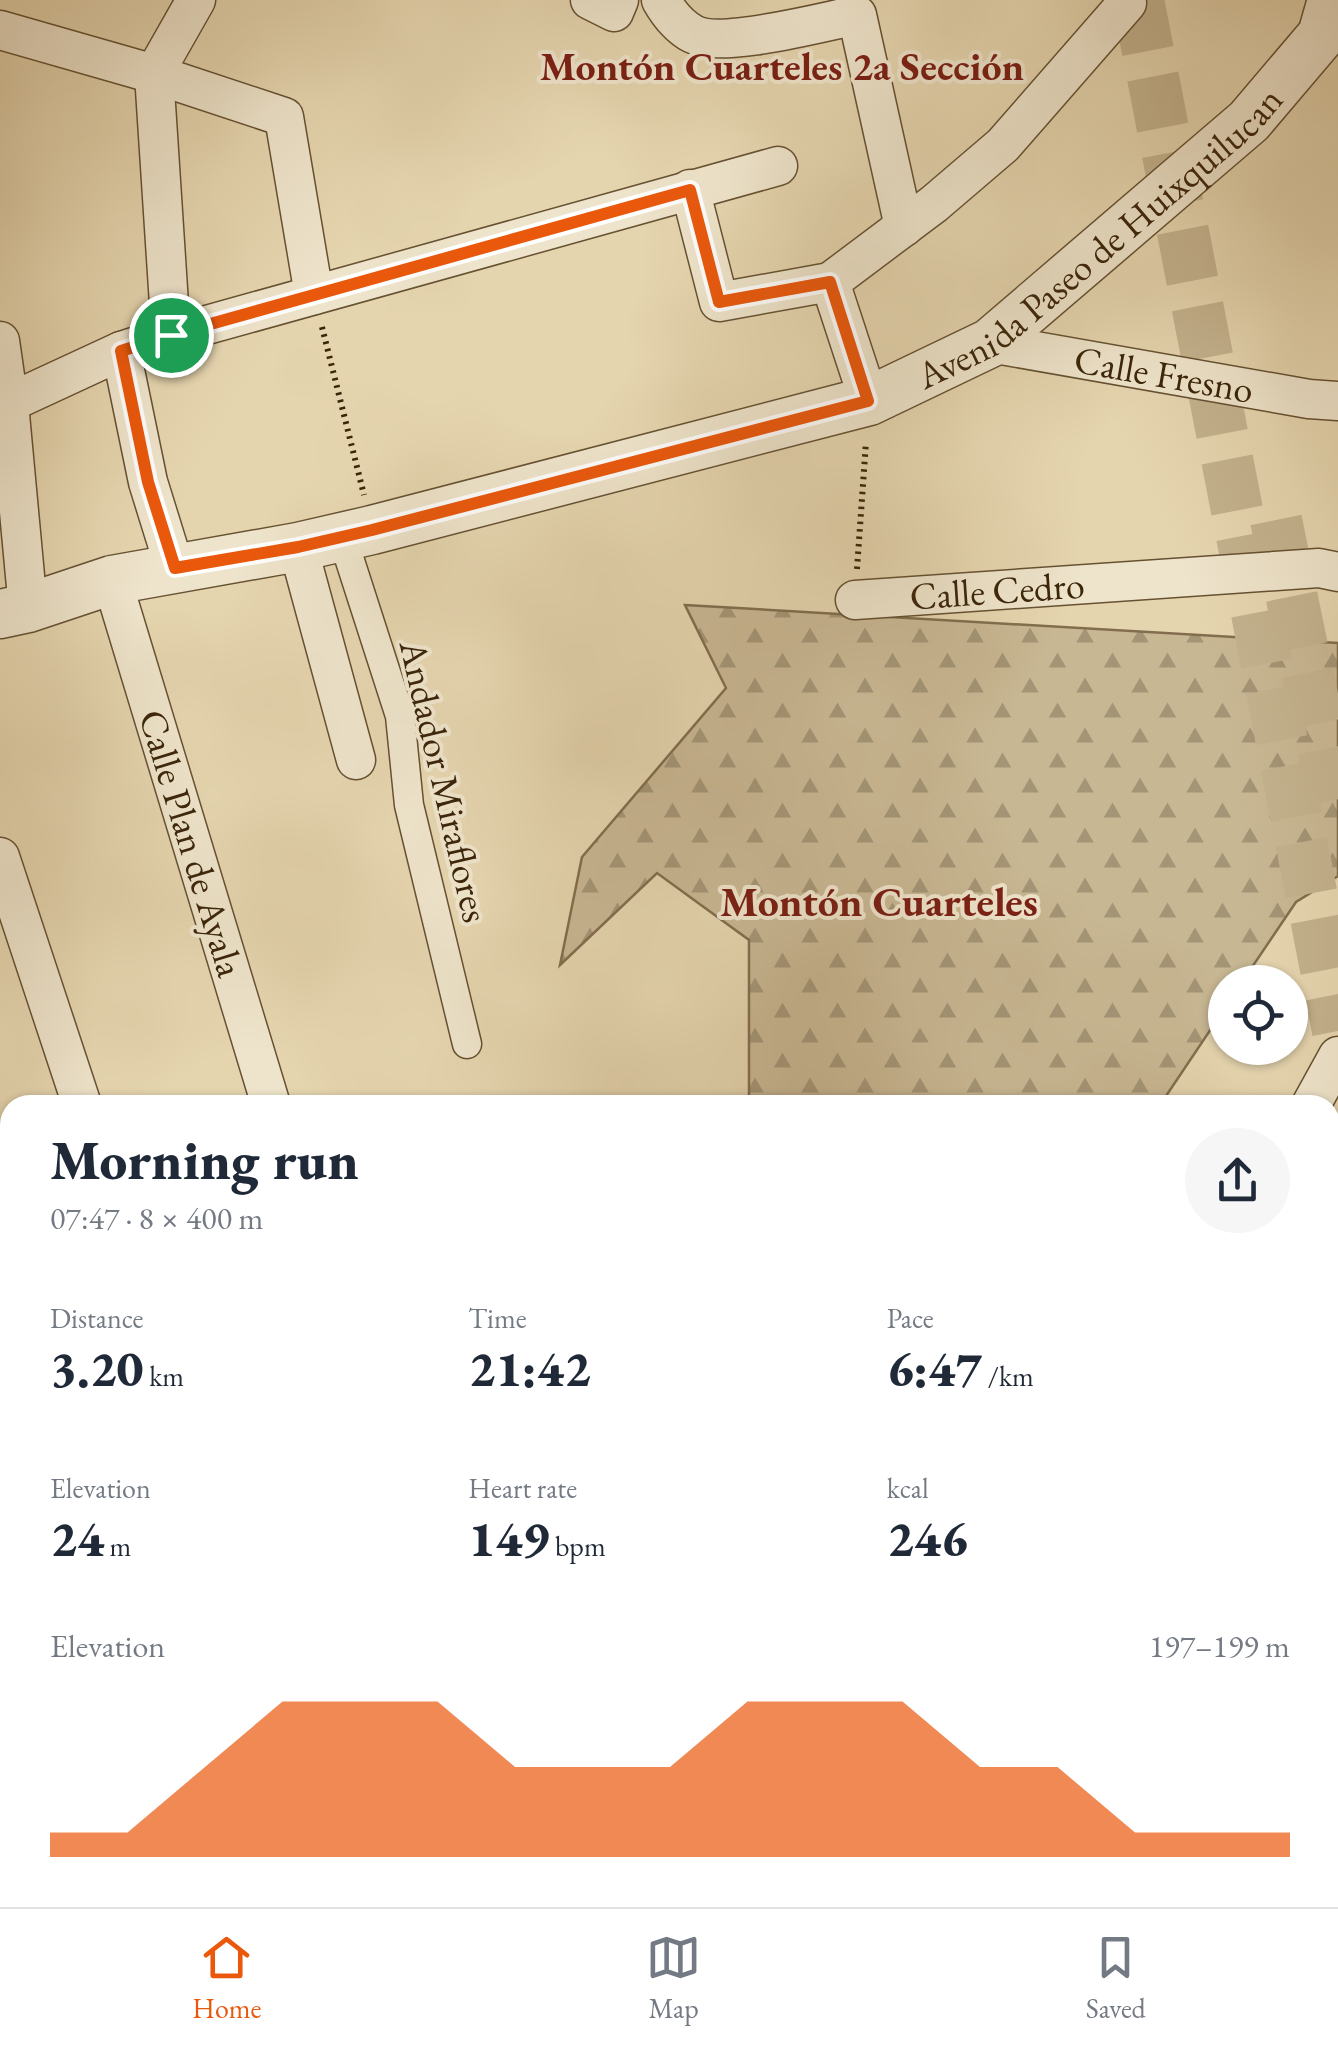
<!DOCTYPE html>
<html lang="en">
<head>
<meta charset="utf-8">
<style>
  body { margin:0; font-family:"EB Garamond",serif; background:#f6f6f7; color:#1f2937; height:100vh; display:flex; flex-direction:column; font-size:38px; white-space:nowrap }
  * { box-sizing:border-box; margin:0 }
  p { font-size:32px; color:#747a83 }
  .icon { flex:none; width:55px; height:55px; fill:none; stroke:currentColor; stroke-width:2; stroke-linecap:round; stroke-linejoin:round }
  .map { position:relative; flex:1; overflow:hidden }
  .drawer { position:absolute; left:0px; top:1095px; width:1340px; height:812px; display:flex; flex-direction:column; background:#fff; border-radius:30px 30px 0 0; box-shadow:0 2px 8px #0004 }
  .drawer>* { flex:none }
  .buttons { position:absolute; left:1208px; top:965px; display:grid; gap:20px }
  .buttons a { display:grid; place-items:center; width:100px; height:100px; border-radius:50%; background:#fff; box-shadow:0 2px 8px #0004; font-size:50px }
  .pin { position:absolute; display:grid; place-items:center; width:85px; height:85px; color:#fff; margin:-42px; border:5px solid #fff; border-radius:50%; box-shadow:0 2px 10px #0007 }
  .round { display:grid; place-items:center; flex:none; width:105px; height:105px; border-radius:52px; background:#f6f6f7 }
  .overview { display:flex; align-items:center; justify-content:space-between; height:170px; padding:0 50px }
  h1 { font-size:55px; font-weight:800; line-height:75px }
  .figures { display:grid; grid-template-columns:repeat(3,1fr); gap:15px; height:170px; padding:10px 50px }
  .figures div { display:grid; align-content:center }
  .figures b { font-size:50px; font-weight:800 }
  .figures small { font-size:28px; font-weight:400 }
  .figures p { font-size:28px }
  .chart { height:280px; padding:20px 50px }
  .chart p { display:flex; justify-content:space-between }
  .chart svg { width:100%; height:180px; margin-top:10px; fill:#ea580c; opacity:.7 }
  .menu { display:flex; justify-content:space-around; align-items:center; height:140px; border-top:2px solid #e0e1e3; background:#fff; font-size:28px; color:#747a83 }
  .menu a { display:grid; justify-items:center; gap:5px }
  .menu .active { color:#ea580c }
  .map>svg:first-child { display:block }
</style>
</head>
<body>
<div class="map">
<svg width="1338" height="1907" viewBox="0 0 1338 1907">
  <defs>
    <pattern id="forest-firs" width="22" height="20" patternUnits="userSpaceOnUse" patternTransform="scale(2.5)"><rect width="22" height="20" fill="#c8b793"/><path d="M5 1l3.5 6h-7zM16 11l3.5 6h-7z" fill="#a49576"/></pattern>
  </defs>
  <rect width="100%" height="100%" fill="#e5d5af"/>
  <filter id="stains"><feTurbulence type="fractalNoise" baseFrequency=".002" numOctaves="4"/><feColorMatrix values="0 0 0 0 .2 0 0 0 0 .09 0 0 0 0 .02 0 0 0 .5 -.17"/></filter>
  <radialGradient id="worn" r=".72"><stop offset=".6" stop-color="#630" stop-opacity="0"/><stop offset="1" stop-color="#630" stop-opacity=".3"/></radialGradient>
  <g fill="url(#forest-firs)" stroke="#826e4e" stroke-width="2.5">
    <polygon points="685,605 1338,643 1338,876 1296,902 1242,982 1225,982 1225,1008 1160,1105 749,1105 749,940 657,873 560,965 582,857 726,688"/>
    <polygon points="1338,1747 1338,1907 1023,1907 1009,1898 1330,1898 1330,1762"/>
  </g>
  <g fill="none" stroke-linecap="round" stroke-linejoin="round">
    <g stroke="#c3b28e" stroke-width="52" stroke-dasharray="52 26" stroke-linecap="butt">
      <polyline points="1138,0 1338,1031"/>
      <polyline points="1276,520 1338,823"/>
    </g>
    <g stroke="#665132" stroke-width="31">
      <polyline id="pedestrian" points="342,536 400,716 409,805 467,1044"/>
    </g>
    <g stroke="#665132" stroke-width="41">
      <g id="minor">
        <polyline points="590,0 614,12 619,0"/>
        <path d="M661,0C669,14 678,26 693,34C721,49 822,22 857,15L904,227"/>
        <polyline points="0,30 154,74 284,117 314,295"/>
        <polyline points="690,189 719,302 830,282 934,204 1003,145 1127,3"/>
        <polyline points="830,282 869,401"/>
        <polyline points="171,335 154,74 196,0"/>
        <polyline points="0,341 9,404 28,608"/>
        <polyline points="990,343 1309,399 1338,401"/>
        <polyline points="121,351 148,482 175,569"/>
        <polyline points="0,407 121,351 171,335 778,166"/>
        <polyline points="298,547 356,760"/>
        <polyline points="112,580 271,1105"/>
        <polyline points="855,600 1319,568 1338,572"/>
        <polyline points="0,857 82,1105"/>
        <polyline points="1311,1105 1338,1056"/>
        <polyline points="1330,1358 1338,1364"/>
        <polyline points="0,1522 10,1526"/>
        <polyline points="1330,1619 1338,1594"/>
        <polyline points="0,1852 10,1854"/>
      </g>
    </g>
    <g stroke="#665132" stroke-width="51">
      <g id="tertiary">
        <path id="s1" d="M0,614L28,608L112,580L298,547L372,530L869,401L990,343L1249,121L1322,35L1332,0"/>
      </g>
    </g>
    <g stroke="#3b2509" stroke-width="6" stroke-dasharray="2.5 5" stroke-linecap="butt">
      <polyline points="322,327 364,495"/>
      <polyline points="857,569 866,442"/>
    </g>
    <use href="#pedestrian" stroke="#eee4cb" stroke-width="28"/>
    <use href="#minor" stroke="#eee4cb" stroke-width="38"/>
    <use href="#tertiary" stroke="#eee4cb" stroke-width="48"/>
  </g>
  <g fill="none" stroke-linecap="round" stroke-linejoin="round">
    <g stroke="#fff" stroke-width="20">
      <polygon id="route" points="690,190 719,302 830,282 868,401 372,530 298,547 175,568 148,482 121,351 171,335"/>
    </g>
    <use href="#route" stroke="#ea580c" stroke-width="12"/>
  </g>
  <g text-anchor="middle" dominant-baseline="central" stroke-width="8" stroke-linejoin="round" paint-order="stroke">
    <g font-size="38" fill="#3b2509" stroke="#eee4cb">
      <text stroke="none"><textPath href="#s1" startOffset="1180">Avenida Paseo de Huixquilucan</textPath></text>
      <text transform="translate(1164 374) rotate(10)">Calle Fresno</text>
      <text transform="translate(997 590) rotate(-4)">Calle Cedro</text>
      <text transform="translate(445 781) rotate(77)">Andador Miraflores</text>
      <text transform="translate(192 843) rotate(73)">Calle Plan de Ayala</text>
    </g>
    <g font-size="40" font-weight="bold" fill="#7a1f14" stroke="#eee4cb">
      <text x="782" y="66">Montón Cuarteles 2a Sección</text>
    </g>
    <g font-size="42" font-weight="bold" fill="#7a1f14" stroke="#eee4cb">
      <text x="879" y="901">Montón Cuarteles</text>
    </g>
  </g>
  <rect width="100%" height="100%" filter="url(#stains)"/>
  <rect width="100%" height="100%" fill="url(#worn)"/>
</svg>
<div class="buttons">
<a><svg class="icon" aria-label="locate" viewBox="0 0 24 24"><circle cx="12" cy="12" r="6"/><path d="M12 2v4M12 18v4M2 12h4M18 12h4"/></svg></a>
</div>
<div class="pin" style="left:171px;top:335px;background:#1e9e55"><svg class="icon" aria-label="arrive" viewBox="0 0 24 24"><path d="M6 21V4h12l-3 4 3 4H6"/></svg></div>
<section class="drawer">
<div class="overview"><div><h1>Morning run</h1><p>07:47 · 8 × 400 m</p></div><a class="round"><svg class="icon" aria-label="share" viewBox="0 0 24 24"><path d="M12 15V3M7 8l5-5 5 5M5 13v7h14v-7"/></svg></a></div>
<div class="figures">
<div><p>Distance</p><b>3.20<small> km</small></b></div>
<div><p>Time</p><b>21:42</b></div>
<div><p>Pace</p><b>6:47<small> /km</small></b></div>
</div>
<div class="figures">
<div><p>Elevation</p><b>24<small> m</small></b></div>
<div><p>Heart rate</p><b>149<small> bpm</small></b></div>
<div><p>kcal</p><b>246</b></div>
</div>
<div class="chart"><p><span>Elevation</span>197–199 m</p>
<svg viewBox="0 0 160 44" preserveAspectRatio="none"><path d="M0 44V38L10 38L20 22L30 6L40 6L50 6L60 22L70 22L80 22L90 6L100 6L110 6L120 22L130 22L140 38L150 38L160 38V44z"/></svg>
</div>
</section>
</div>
<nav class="menu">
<a class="active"><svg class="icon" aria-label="home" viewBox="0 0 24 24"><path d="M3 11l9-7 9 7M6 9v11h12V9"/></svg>Home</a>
<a><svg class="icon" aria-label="map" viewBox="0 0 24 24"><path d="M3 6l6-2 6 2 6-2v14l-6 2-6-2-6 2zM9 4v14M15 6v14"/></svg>Map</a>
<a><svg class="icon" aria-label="saved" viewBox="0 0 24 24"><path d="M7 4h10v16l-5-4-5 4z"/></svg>Saved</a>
</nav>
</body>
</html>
